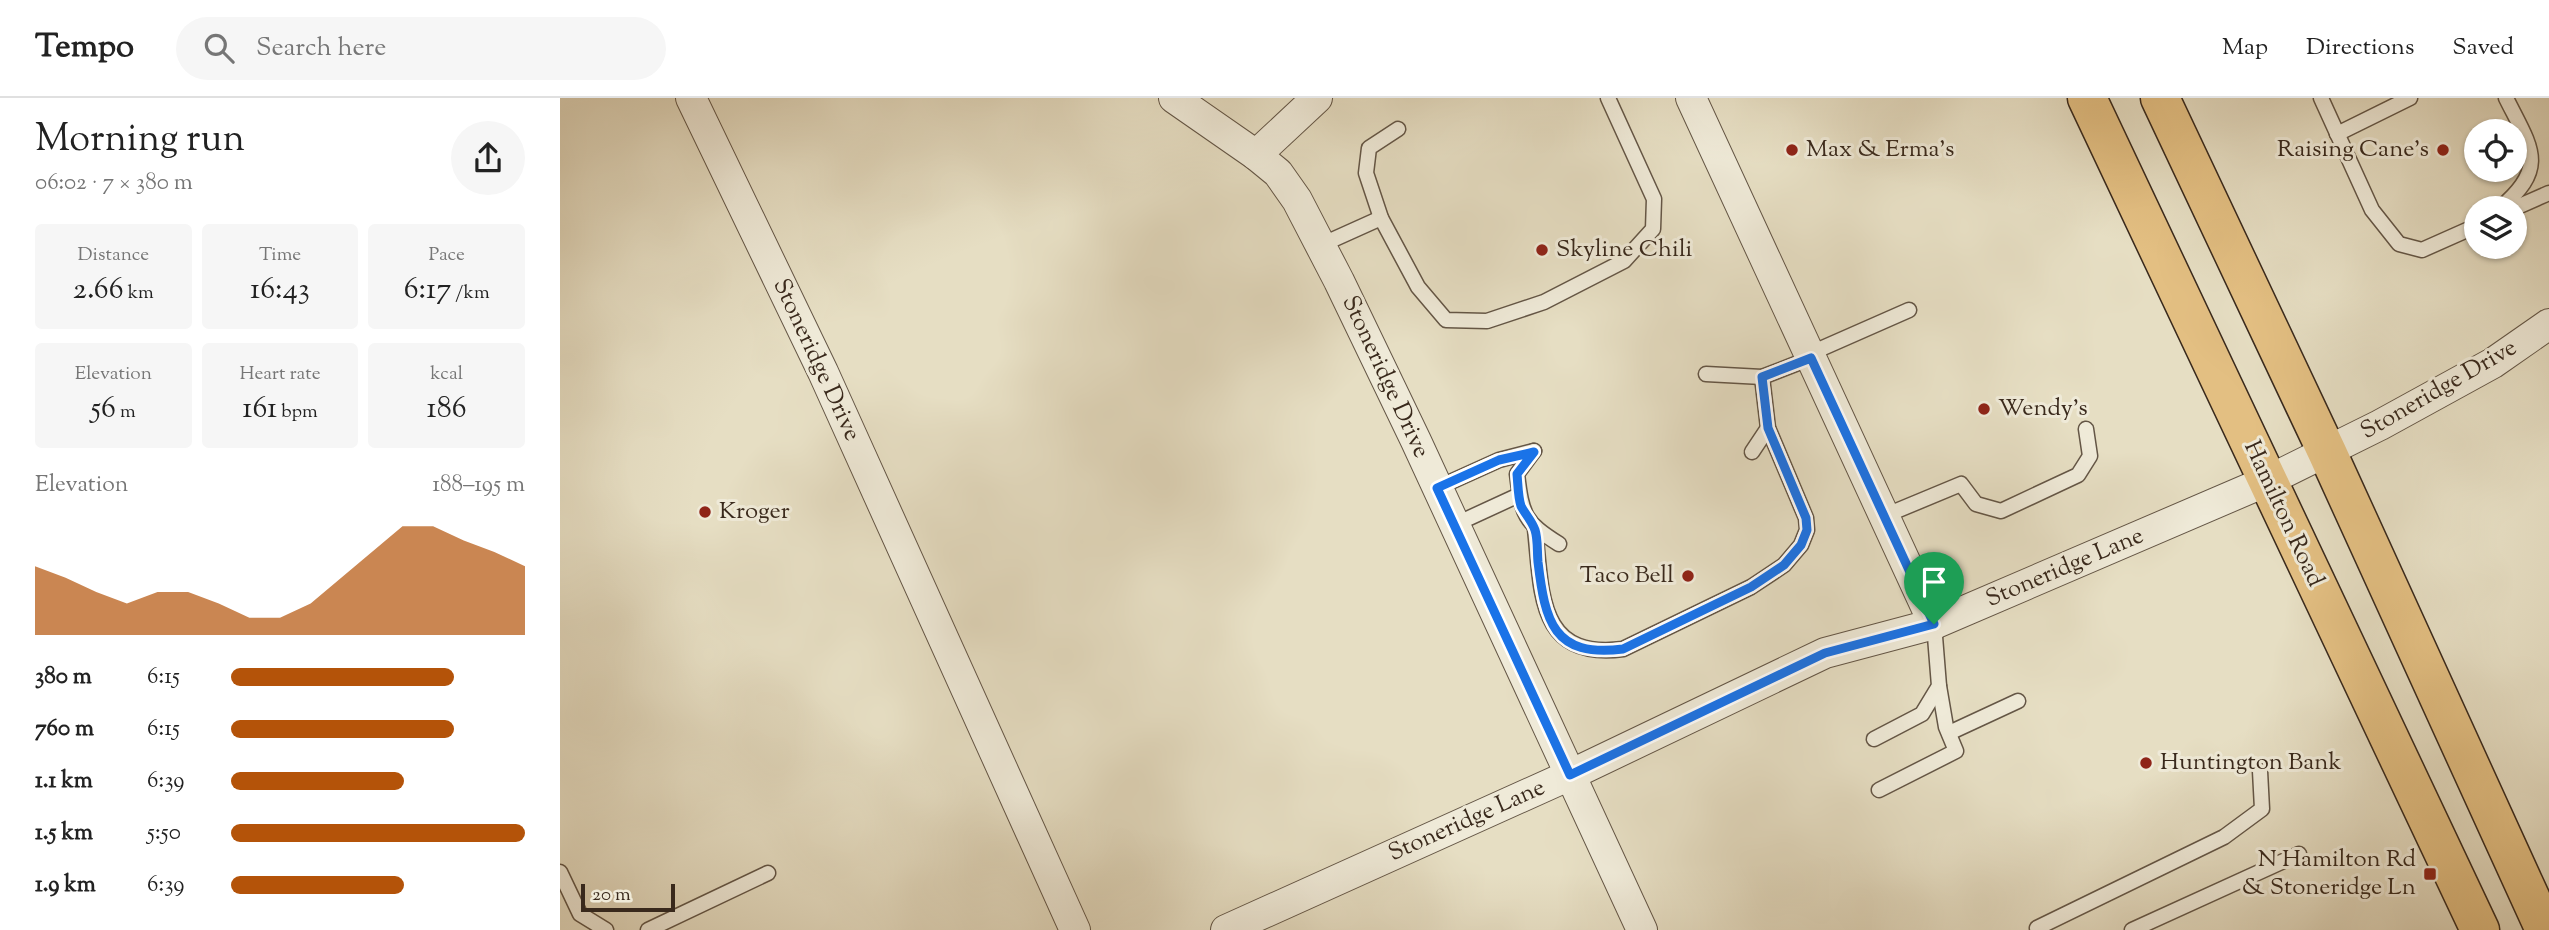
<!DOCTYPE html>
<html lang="en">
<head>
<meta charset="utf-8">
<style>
  body { margin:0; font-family:"Sorts Mill Goudy",serif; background:#f6f6f6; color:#222; height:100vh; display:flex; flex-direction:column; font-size:26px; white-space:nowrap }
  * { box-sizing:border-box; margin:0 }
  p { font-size:23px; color:#767676 }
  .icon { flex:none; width:38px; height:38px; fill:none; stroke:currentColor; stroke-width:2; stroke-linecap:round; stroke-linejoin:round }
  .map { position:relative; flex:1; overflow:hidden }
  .panel { display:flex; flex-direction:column; background:#fff; width:560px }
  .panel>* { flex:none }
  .buttons { position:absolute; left:1904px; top:21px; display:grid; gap:14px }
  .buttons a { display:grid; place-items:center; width:63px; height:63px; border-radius:50%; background:#fff; box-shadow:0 2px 5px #0004; font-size:35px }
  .scale { position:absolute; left:21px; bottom:18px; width:94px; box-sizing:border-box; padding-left:7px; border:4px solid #39291c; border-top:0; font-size:19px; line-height:24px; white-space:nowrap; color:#39291c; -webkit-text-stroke:5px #efead8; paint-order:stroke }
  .pin { position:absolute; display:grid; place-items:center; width:60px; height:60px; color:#fff; margin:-72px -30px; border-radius:50% 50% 50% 0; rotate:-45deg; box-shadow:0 0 7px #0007 }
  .pin .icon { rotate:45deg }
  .round { display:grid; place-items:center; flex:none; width:74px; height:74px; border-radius:37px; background:#f6f6f6 }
  .head { display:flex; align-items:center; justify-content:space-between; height:119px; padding:0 35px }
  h1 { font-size:38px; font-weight:600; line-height:52px }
  .stats { display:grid; grid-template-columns:repeat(3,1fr); gap:10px; height:119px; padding:7px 35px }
  .stats div { display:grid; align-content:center; border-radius:7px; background:#f6f6f6; text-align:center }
  .stats b { font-size:30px; font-weight:600 }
  .stats small { font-size:19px; font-weight:400 }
  .stats p { font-size:19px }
  .chart { height:196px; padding:14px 35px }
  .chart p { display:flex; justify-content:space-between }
  .chart svg { width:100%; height:126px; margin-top:7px; fill:#b45309; opacity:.7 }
  ul { padding:0 35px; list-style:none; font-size:23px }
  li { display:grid; grid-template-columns:112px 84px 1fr; align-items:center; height:52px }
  li i { height:18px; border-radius:9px; background:#b45309 }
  header { display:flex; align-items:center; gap:42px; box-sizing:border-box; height:98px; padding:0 35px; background:#fff; border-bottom:2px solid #e0e0e0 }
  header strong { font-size:33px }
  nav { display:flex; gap:38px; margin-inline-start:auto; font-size:24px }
  .search { width:490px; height:63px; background:#f6f6f6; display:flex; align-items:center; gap:18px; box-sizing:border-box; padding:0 24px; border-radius:38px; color:#767676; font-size:26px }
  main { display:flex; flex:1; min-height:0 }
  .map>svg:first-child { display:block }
</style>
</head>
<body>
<header>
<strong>Tempo</strong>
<div class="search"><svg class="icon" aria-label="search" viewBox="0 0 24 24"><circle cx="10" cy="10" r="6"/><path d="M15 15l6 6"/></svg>Search here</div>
<nav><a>Map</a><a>Directions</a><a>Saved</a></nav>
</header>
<main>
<section class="panel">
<div class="head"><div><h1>Morning run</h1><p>06:02 · 7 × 380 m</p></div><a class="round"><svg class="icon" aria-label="share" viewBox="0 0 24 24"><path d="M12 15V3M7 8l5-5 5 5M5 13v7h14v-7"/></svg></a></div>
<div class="stats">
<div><p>Distance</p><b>2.66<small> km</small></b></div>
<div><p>Time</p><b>16:43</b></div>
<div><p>Pace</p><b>6:17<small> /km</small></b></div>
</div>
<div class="stats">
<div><p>Elevation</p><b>56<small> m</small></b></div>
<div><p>Heart rate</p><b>161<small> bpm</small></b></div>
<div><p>kcal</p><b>186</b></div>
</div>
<div class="chart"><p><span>Elevation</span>188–195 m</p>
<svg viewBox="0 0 160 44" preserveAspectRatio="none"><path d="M0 44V20L10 24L20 29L30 33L40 29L50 29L60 33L70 38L80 38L90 33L100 24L110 15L120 6L130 6L140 11L150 15L160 20V44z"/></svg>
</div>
<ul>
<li><b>380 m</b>6:15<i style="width:76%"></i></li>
<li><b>760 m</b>6:15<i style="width:76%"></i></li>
<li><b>1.1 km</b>6:39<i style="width:59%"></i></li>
<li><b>1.5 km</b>5:50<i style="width:100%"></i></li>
<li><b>1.9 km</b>6:39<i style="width:59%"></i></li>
</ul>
</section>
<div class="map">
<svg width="1989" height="832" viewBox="0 0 1989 832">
  <rect width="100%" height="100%" fill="#e6dec3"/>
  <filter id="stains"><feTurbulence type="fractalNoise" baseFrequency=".00286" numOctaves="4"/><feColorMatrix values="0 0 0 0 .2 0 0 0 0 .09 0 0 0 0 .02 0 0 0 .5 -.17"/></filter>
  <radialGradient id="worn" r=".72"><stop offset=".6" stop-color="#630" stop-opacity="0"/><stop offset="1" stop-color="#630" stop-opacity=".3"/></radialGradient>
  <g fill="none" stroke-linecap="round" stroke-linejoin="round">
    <g stroke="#645646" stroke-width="17">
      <g id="lane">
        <polyline points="1761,0 1812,112 1839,146 1862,152 1916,128"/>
        <polyline points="838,31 809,50 806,75 821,120 858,189 886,222 927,223 984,204 1064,163 1093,131 1094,101 1048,0"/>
        <polyline points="1777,36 1850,0"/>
        <path d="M1940,110C1989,69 1971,50 1946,0"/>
        <polyline points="1955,110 1989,95"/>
        <polyline points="761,147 821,120"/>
        <polyline points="1249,256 1349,212"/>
        <polyline points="1146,276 1202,279 1251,260"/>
        <path d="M974,353L957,376C962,417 964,424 999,446"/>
        <polyline points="1192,354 1208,330"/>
        <polyline points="877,390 939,362 974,353"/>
        <polyline points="1324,418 1401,386 1416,406 1441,413 1518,377 1530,358 1526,331"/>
        <polyline points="894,427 959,397"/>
        <path d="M975,431C982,494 977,562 1063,551L1191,489L1224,467L1241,447L1247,432L1246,420L1208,330L1202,279"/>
        <polyline points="1389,635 1458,603"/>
        <polyline points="1314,641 1362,616 1379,588 1374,526"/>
        <polyline points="1319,692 1396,653 1386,629 1379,588"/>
        <polyline points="0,774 20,816 46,832"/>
        <polyline points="1477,830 1664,739 1702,711 1700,673"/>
        <polyline points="88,832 208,775"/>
        <polyline points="1572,832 1739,756"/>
      </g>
    </g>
    <g stroke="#645646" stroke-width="32">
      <g id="street">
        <polyline points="131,0 263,274 515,832"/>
        <polyline points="614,0 696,57 718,75 737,102 779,183 856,343 1082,832"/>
        <polyline points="1131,0 1374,526"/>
        <polyline points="696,57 757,0"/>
        <polyline points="666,832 1010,677 1265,555 1374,526 1707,383 1820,327 1933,265 1989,226"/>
      </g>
    </g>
    <g stroke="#39291c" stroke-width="41">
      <g id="primary">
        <polyline points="1527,0 1920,832"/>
        <polyline points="1600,0 1767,354 1985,832"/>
      </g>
    </g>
    <use href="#lane" stroke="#efead8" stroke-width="14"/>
    <use href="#street" stroke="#efead8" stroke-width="30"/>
    <use href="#primary" stroke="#e3bf82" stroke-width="38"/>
  </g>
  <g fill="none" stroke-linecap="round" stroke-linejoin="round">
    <g stroke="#fff" stroke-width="14">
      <path id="route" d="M1251,260L1374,526L1265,555L1010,677L877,390L939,362L974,354L957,376C958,386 958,399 961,408C965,416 972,423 975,432C978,441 977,453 978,464C985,523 993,560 1063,551L1191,489L1224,467L1241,447L1247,432L1246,420L1208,330L1202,279Z"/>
    </g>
    <use href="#route" stroke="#1a73e8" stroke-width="9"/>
  </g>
  <g fill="#8f2418" stroke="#efead8" stroke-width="2.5">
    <circle cx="1232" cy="52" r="7"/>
    <circle cx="1883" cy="52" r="7"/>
    <circle cx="982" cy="152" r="7"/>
    <circle cx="1424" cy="311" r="7"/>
    <circle cx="145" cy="414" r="7"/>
    <circle cx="1128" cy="478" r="7"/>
    <circle cx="1586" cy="665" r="7"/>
    <rect x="1863" y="769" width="14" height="14" rx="3.5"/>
  </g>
  <g text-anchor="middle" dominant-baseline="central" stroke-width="6" stroke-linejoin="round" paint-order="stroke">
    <g font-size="24" fill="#39291c" stroke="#efead8" text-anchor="start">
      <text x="1246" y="52">Max &amp; Erma's</text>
      <text x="1869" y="52" text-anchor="end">Raising Cane's</text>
      <text x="996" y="152">Skyline Chili</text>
      <text x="1438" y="311">Wendy's</text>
      <text x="159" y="414">Kroger</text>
      <text x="1114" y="478" text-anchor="end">Taco Bell</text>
      <text x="1600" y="665">Huntington Bank</text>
      <text x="1856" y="762" text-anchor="end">N Hamilton Rd<tspan x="1856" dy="28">&amp; Stoneridge Ln</tspan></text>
    </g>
    <g font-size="24" fill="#39291c" stroke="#efead8">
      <text transform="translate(256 262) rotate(65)">Stoneridge Drive</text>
      <text transform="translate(825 279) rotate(65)">Stoneridge Drive</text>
      <text transform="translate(1879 292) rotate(-30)">Stoneridge Drive</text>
      <text transform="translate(1723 416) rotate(65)">Hamilton Road</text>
      <text transform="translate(1505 470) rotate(-23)">Stoneridge Lane</text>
      <text transform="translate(907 723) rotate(-24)">Stoneridge Lane</text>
    </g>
  </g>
  <rect width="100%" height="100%" filter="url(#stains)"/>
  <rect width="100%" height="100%" fill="url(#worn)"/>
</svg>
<div class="buttons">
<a><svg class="icon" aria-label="locate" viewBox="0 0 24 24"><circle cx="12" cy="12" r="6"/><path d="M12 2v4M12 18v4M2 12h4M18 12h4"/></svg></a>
<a><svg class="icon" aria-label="layers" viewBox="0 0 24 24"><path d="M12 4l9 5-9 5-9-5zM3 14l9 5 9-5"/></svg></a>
</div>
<div class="scale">20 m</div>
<div class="pin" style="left:1374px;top:526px;background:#1e9e55"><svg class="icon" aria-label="arrive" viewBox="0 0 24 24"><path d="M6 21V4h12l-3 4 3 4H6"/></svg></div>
</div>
</main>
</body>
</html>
